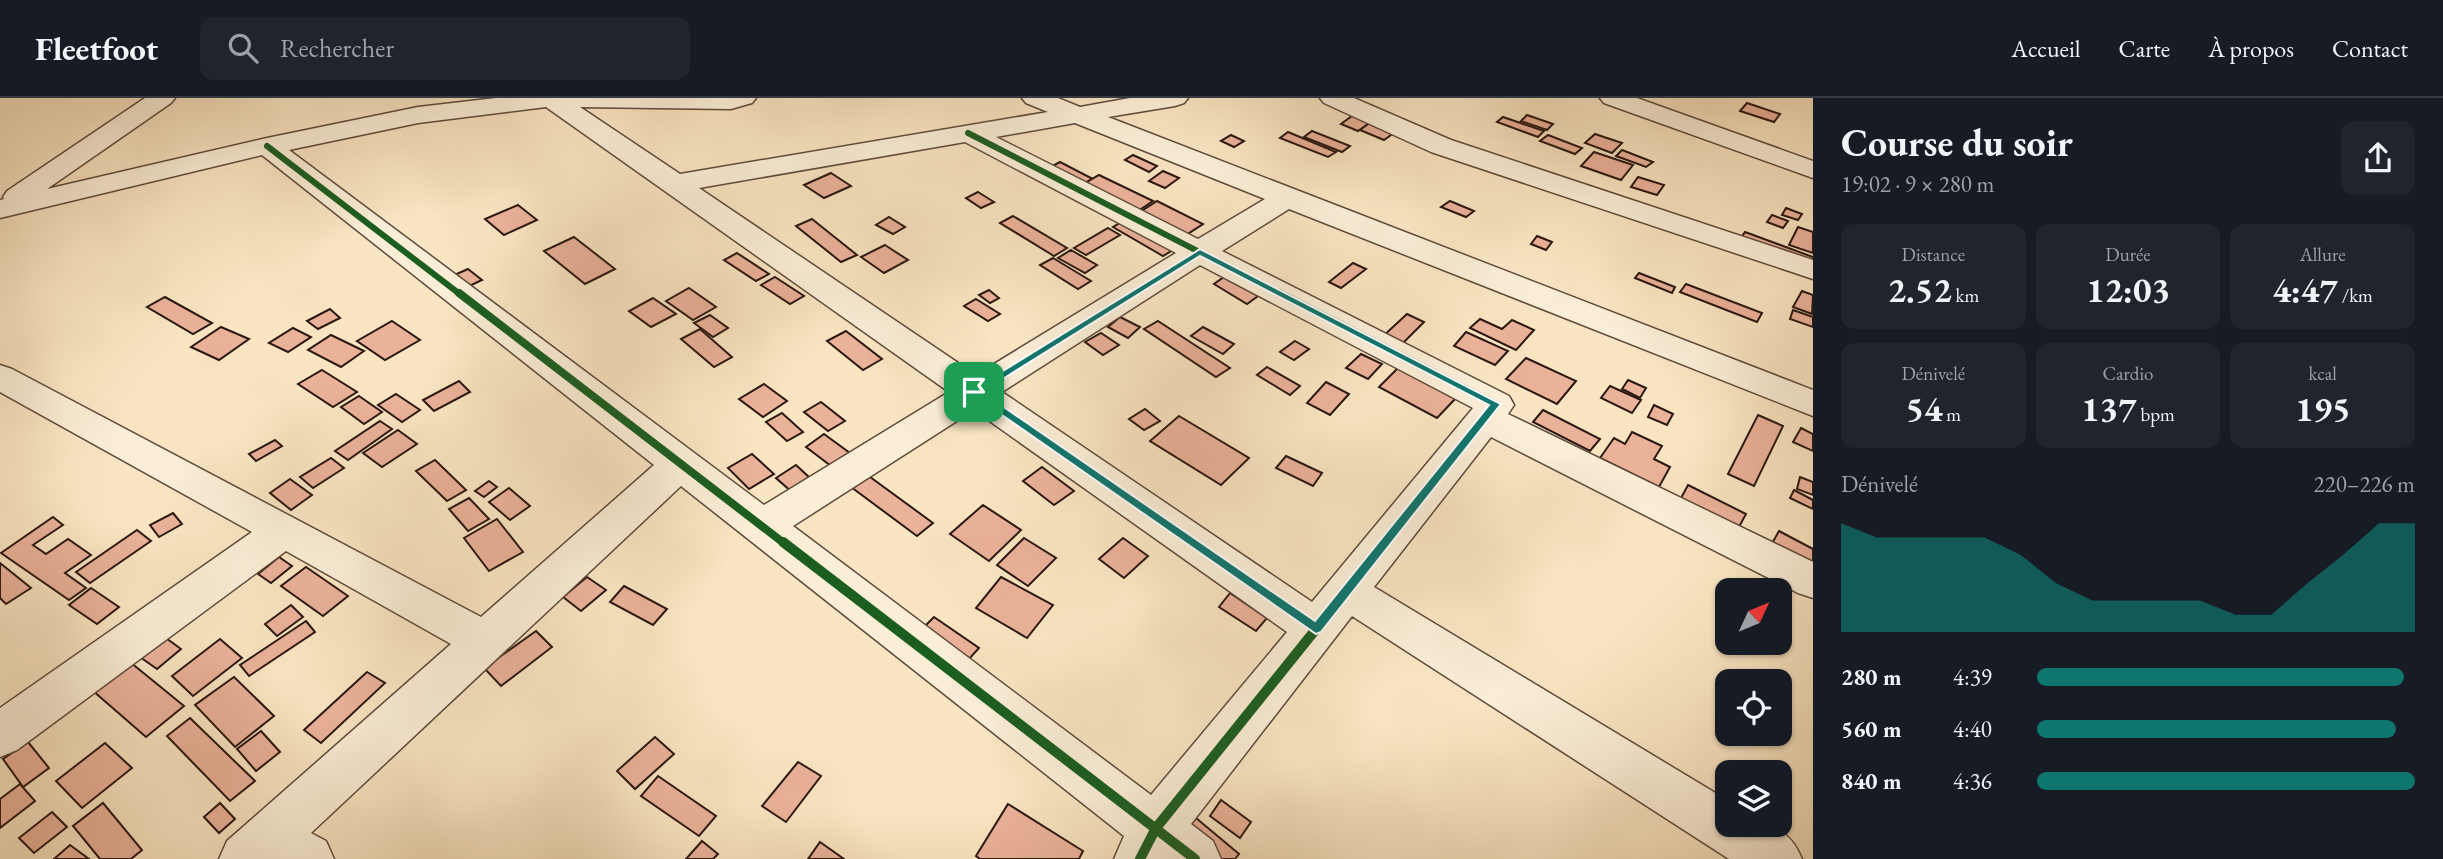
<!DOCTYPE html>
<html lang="fr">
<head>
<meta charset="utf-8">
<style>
  body { margin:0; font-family:"EB Garamond",serif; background:#20242c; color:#f1f3f6; height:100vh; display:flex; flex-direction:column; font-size:26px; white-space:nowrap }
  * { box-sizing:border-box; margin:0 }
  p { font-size:23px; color:#9ea1a6 }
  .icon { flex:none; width:38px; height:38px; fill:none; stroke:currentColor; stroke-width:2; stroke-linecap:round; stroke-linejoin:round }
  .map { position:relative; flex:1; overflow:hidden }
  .side { display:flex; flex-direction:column; background:#171b24; width:630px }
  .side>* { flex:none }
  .needle { width:46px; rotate:46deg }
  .controls { position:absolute; left:1715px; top:480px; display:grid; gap:14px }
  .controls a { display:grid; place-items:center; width:77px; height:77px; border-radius:14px; background:#171b24; box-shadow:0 2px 5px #0004; font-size:35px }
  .pin { position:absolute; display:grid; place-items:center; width:60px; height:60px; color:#fff; margin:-30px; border-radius:14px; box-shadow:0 4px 10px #0006 }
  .round { display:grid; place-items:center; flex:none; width:74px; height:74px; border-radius:14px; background:#20242c }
  .head { display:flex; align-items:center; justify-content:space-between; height:119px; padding:0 28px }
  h1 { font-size:38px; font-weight:700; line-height:52px }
  .metrics { display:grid; grid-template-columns:repeat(3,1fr); gap:10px; height:119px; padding:7px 28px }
  .metrics div { display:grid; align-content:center; border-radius:14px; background:#20242c; text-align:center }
  .metrics b { font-size:35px; font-weight:700 }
  .metrics small { font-size:19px; font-weight:400 }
  .metrics p { font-size:19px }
  .chart { height:196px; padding:14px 28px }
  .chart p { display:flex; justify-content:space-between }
  .chart svg { width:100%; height:126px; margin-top:7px; fill:#0f766e; opacity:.7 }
  ul { padding:0 28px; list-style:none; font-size:23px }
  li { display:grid; grid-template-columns:112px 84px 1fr; align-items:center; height:52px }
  li i { height:18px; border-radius:9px; background:#0f766e }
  header { display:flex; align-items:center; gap:42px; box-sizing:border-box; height:98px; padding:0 35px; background:#171b24; border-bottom:2px solid #363941 }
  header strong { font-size:33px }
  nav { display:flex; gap:38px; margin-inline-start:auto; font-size:24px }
  .search { width:490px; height:63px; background:#20242c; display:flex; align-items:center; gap:18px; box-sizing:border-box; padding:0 24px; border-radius:14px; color:#9ea1a6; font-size:26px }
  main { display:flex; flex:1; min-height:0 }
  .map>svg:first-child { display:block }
</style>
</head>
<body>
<header>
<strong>Fleetfoot</strong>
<div class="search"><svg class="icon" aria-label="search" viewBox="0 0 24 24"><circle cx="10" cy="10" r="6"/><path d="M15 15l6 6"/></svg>Rechercher</div>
<nav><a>Accueil</a><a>Carte</a><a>À propos</a><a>Contact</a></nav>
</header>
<main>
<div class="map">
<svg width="1813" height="761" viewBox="0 0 1813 761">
  <rect width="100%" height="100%" fill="#f9e5c2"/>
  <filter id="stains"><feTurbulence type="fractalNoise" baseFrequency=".00286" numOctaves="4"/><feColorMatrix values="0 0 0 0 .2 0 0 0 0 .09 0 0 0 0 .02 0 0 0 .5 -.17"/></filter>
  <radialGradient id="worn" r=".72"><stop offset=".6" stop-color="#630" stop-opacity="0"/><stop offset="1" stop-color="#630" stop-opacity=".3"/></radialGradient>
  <g fill="#ebb29a" stroke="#2a170f" stroke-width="2">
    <polygon points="1747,5 1780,16 1774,24 1740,13"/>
    <polygon points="1356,15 1374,22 1358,33 1341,26"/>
    <polygon points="1527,17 1553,26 1547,32 1521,23"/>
    <polygon points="1503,19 1544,33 1538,39 1497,24"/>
    <polygon points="1371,24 1395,34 1384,42 1360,32"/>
    <polygon points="1312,33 1350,48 1342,54 1304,39"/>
    <polygon points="1288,34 1336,54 1328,59 1280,40"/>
    <polygon points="1595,36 1622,45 1612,55 1585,45"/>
    <polygon points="1231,37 1244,43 1234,49 1221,43"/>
    <polygon points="1548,37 1582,50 1575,56 1540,43"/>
    <polygon points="1622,52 1653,64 1646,69 1616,58"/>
    <polygon points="1594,54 1633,67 1621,82 1581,68"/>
    <polygon points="1133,57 1157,68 1149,74 1125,62"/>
    <polygon points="1060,64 1093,81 1082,87 1049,70"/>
    <polygon points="1163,73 1179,80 1165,90 1149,83"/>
    <polygon points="831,75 851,88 824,100 804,87"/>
    <polygon points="1099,77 1153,103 1135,115 1080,88"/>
    <polygon points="1638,79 1664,87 1657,97 1631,89"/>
    <polygon points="978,94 994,104 981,110 966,100"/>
    <polygon points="1157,103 1203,126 1183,139 1137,116"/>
    <polygon points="1450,103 1474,113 1466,119 1441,109"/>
    <polygon points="518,107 537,122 504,137 485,121"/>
    <polygon points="1786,110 1802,116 1798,122 1782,117"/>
    <polygon points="1772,117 1788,123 1783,130 1767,124"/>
    <polygon points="1013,118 1067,150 1054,158 1000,125"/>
    <polygon points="889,119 905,129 893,136 876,127"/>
    <polygon points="812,121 857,157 841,164 796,128"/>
    <polygon points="1125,122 1176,150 1163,158 1113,129"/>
    <polygon points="1798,129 1813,134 1813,155 1789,147"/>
    <polygon points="1108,130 1120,137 1086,157 1074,150"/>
    <polygon points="1745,134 1813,159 1813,170 1739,143"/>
    <polygon points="1537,138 1552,144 1546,152 1531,146"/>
    <polygon points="574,139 615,171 585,186 544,153"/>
    <polygon points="885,147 908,162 884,175 861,159"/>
    <polygon points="1071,152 1097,167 1085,175 1058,160"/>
    <polygon points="737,155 769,176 756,183 724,162"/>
    <polygon points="1053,160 1091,183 1078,191 1040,167"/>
    <polygon points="1353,165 1366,171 1341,190 1329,184"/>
    <polygon points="468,171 482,182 465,190 452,178"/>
    <polygon points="1639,175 1675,189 1672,195 1635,180"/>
    <polygon points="775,179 804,198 790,206 761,187"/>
    <polygon points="1224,179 1258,198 1247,206 1214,186"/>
    <polygon points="1686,186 1762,215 1757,224 1680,194"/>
    <polygon points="689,190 716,209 693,222 666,203"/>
    <polygon points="989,192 999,200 990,205 979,197"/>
    <polygon points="1802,193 1813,197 1812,216 1793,209"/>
    <polygon points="165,199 212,225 193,236 147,209"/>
    <polygon points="653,200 676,216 651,229 629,213"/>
    <polygon points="976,201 1000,216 988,223 964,208"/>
    <polygon points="330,211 340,220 318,231 307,223"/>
    <polygon points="1793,212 1813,219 1813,229 1790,221"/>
    <polygon points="1407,216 1424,224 1399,249 1381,240"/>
    <polygon points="710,217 728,230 713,239 694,225"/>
    <polygon points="1120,219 1140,229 1128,240 1108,229"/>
    <polygon points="1480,221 1502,231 1512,222 1534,232 1516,252 1470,230"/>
    <polygon points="392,223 420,242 385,262 357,243"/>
    <polygon points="1158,223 1230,270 1216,279 1144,231"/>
    <polygon points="221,229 249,241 219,262 191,249"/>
    <polygon points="1203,229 1234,246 1223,256 1191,238"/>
    <polygon points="293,230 311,239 288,254 269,245"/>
    <polygon points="700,231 732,259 714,269 681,241"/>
    <polygon points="846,233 882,261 863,272 827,243"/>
    <polygon points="1466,234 1508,253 1495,267 1454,248"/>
    <polygon points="1101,235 1119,247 1103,257 1085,244"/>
    <polygon points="331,237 364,253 341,269 308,252"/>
    <polygon points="1295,243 1309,251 1294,262 1280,254"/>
    <polygon points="1361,256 1382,266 1368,281 1346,270"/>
    <polygon points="1526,260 1576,283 1557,306 1506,281"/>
    <polygon points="1267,269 1300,288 1290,297 1257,277"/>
    <polygon points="1398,270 1456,300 1437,320 1379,289"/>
    <polygon points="322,272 357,294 333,309 298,286"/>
    <polygon points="1628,282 1646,290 1640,300 1622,291"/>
    <polygon points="459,283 470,294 434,313 423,302"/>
    <polygon points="1326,284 1349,296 1330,317 1307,305"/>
    <polygon points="764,286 787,303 763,319 739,301"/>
    <polygon points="1610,288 1641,302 1632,315 1601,300"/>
    <polygon points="396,296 420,312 402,324 378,307"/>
    <polygon points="359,298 382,314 364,326 341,309"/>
    <polygon points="821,304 845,323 828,333 804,314"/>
    <polygon points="1654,307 1673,316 1667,327 1648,319"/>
    <polygon points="1145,311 1160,323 1144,332 1129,321"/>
    <polygon points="1543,312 1600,341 1590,353 1533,324"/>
    <polygon points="782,315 803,334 787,343 766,324"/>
    <polygon points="1758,317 1783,328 1754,388 1728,376"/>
    <polygon points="1179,318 1249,360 1221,387 1150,343"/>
    <polygon points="380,323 392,331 348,362 335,353"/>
    <polygon points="1801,330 1813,336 1813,353 1793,344"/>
    <polygon points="398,332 417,346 382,369 363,355"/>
    <polygon points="1632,334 1662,348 1654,361 1670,369 1659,389 1600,360 1614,340 1625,346"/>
    <polygon points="824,336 854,358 835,371 806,349"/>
    <polygon points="275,342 282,348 256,363 249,356"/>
    <polygon points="752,356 774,376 749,391 728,370"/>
    <polygon points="1286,358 1322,375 1313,388 1276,370"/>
    <polygon points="331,360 344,370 313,390 300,379"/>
    <polygon points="435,362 466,392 447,403 416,373"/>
    <polygon points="796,367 812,382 793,395 776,380"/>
    <polygon points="1042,369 1074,393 1054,407 1023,383"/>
    <polygon points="866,376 933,425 917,438 851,389"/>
    <polygon points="1800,379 1813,384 1813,397 1797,391"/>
    <polygon points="290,381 312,397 291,412 270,395"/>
    <polygon points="489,383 497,389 484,399 475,393"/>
    <polygon points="1688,387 1746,416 1739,429 1681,400"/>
    <polygon points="509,390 530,408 510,422 489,404"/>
    <polygon points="1794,392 1813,402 1813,411 1790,400"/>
    <polygon points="469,400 489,421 468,433 449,411"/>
    <polygon points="983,407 1021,432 989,463 950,436"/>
    <polygon points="173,415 182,426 159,439 150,427"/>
    <polygon points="53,419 63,427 33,447 46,456 68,441 91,457 65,475 86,490 69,502 1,455"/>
    <polygon points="497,421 523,454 489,473 464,440"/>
    <polygon points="137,432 151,443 90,485 76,474"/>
    <polygon points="1779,433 1813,451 1813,470 1771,447"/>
    <polygon points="1024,440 1056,460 1028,488 997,467"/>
    <polygon points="1123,440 1148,458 1124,480 1099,461"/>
    <polygon points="279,459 292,468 271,485 258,476"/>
    <polygon points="0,465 31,490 6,506 0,500"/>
    <polygon points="306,469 348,498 323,518 281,488"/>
    <polygon points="587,479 606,492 581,513 563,499"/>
    <polygon points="1001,479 1053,507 1027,540 976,510"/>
    <polygon points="624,488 667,511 653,527 610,504"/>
    <polygon points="91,490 119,509 97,526 69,507"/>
    <polygon points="1230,495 1267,520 1256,533 1219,509"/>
    <polygon points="291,507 303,519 277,538 265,526"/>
    <polygon points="934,519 979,550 961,570 916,537"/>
    <polygon points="306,523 315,534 249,578 240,567"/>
    <polygon points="536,533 552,549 501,588 484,570"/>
    <polygon points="166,540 181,551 157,571 140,559"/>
    <polygon points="220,541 242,560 193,598 172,578"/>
    <polygon points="130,564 184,608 146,639 92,592"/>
    <polygon points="367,574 385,585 321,645 304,632"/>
    <polygon points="234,579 274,618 235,649 195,607"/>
    <polygon points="190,620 255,683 230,703 167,638"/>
    <polygon points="261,633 280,654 256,673 237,651"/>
    <polygon points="655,639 674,656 635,691 617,673"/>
    <polygon points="28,644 49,670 23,689 3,661"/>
    <polygon points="105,645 132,670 82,710 56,683"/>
    <polygon points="798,664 821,678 786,724 762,708"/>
    <polygon points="658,678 716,718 699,738 641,698"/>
    <polygon points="20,686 35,703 0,730 0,701"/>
    <polygon points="1221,702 1251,724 1240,740 1210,718"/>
    <polygon points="103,705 142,752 131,761 100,761 73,728"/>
    <polygon points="220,705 235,721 219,735 204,719"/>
    <polygon points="1008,706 1083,753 1079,761 980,761 976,758"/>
    <polygon points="52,714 67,729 34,755 19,740"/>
    <polygon points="1196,720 1239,756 1235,761 1216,761 1184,734"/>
    <polygon points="702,743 718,756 713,761 686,761"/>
    <polygon points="820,744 844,761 808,761"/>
    <polygon points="70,747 89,761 54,761"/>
  </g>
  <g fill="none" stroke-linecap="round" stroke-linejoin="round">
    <g stroke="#5e4a3c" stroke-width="3">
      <g id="minor">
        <path d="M145,0H175L171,5L47,91L267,40L418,9L496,0H756L752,5L731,11L580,9L680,76L1048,14L1026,5L1022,0H1058L1080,9L1130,0H1188L1184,5L1175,8L1108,19L1813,292V318L1289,111L1222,153L1509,298L1514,307L1508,316L1813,464V500L1798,495L1491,339L1374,489L1727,702V726C1762,726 1787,724 1802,761H1729L1352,518L1191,726L1213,743L1221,761H1114L1124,738L681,388L311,735L326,743L334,761H219L227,743L451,546L286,453L17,652L0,659V610L252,434L0,294V267L12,271L481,519L654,367L262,57L0,120V102L4,101L3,99L7,93ZM546,9L949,294L764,407L289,52L418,25ZM1075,25L1265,101L1198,141L996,39ZM965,44L1176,155L976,277L699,90ZM1200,167L1473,310L1312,504L1002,294ZM974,312L1287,534L1151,697L793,428Z"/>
        <polygon points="1320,0 1354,0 1451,42 1813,162 1813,181 1431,54 1324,5"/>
        <polygon points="1600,0 1637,0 1813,63 1813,80 1604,5"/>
      </g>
    </g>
    <use href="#minor" fill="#fbeed7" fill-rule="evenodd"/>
    <g stroke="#fbeed7" stroke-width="10">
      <g id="cycleway-far2">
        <polyline points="968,35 1283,197"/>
        <polyline points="267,48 461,197"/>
      </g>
    </g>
    <g stroke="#fbeed7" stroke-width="12">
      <g id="cycleway-far1">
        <polyline points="459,195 785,446"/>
        <polyline points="1279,195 1496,307 1384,446"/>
      </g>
    </g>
    <g stroke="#fbeed7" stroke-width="15">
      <g id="cycleway">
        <polyline points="783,444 1195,761"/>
        <polyline points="1140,761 1156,730 1386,444"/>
      </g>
    </g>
    <use href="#cycleway-far2" stroke="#1b5e20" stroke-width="6"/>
    <use href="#cycleway-far1" stroke="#1b5e20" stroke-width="8"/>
    <use href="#cycleway" stroke="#1b5e20" stroke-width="10"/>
  </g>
  <path fill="#0f766e" stroke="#fff" stroke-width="2" fill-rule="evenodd" d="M1200,151L1501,306L1321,534L1316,536L969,294ZM1200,158L1489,307L1315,523L982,294Z"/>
  <rect width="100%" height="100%" filter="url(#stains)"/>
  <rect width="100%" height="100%" fill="url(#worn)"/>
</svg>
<div class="controls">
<a><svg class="needle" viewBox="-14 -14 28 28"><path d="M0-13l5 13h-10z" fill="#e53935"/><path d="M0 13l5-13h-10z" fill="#9ea1a6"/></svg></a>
<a><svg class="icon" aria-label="locate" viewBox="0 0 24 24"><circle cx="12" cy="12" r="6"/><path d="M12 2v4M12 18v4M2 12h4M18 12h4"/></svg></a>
<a><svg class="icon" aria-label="layers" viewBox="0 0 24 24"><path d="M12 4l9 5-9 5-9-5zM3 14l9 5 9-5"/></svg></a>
</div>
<div class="pin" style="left:974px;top:294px;background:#1e9e55"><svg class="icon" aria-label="arrive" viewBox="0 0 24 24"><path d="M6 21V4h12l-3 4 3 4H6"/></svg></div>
</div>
<section class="side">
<div class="head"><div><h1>Course du soir</h1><p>19:02 · 9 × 280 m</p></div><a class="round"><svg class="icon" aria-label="share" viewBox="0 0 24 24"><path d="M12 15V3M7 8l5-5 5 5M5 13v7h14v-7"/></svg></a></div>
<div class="metrics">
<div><p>Distance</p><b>2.52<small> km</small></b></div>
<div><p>Durée</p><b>12:03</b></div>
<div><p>Allure</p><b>4:47<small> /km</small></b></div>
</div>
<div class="metrics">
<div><p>Dénivelé</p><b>54<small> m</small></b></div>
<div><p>Cardio</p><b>137<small> bpm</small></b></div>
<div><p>kcal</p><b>195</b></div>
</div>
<div class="chart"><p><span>Dénivelé</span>220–226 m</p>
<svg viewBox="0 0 160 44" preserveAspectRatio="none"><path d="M0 44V6L10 11L20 11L30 11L40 11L50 17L60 27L70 33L80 33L90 33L100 33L110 38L120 38L130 27L140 17L150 6L160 6V44z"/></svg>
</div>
<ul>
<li><b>280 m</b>4:39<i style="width:97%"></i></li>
<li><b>560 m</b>4:40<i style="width:95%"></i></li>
<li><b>840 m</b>4:36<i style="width:100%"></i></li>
</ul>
</section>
</main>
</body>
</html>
